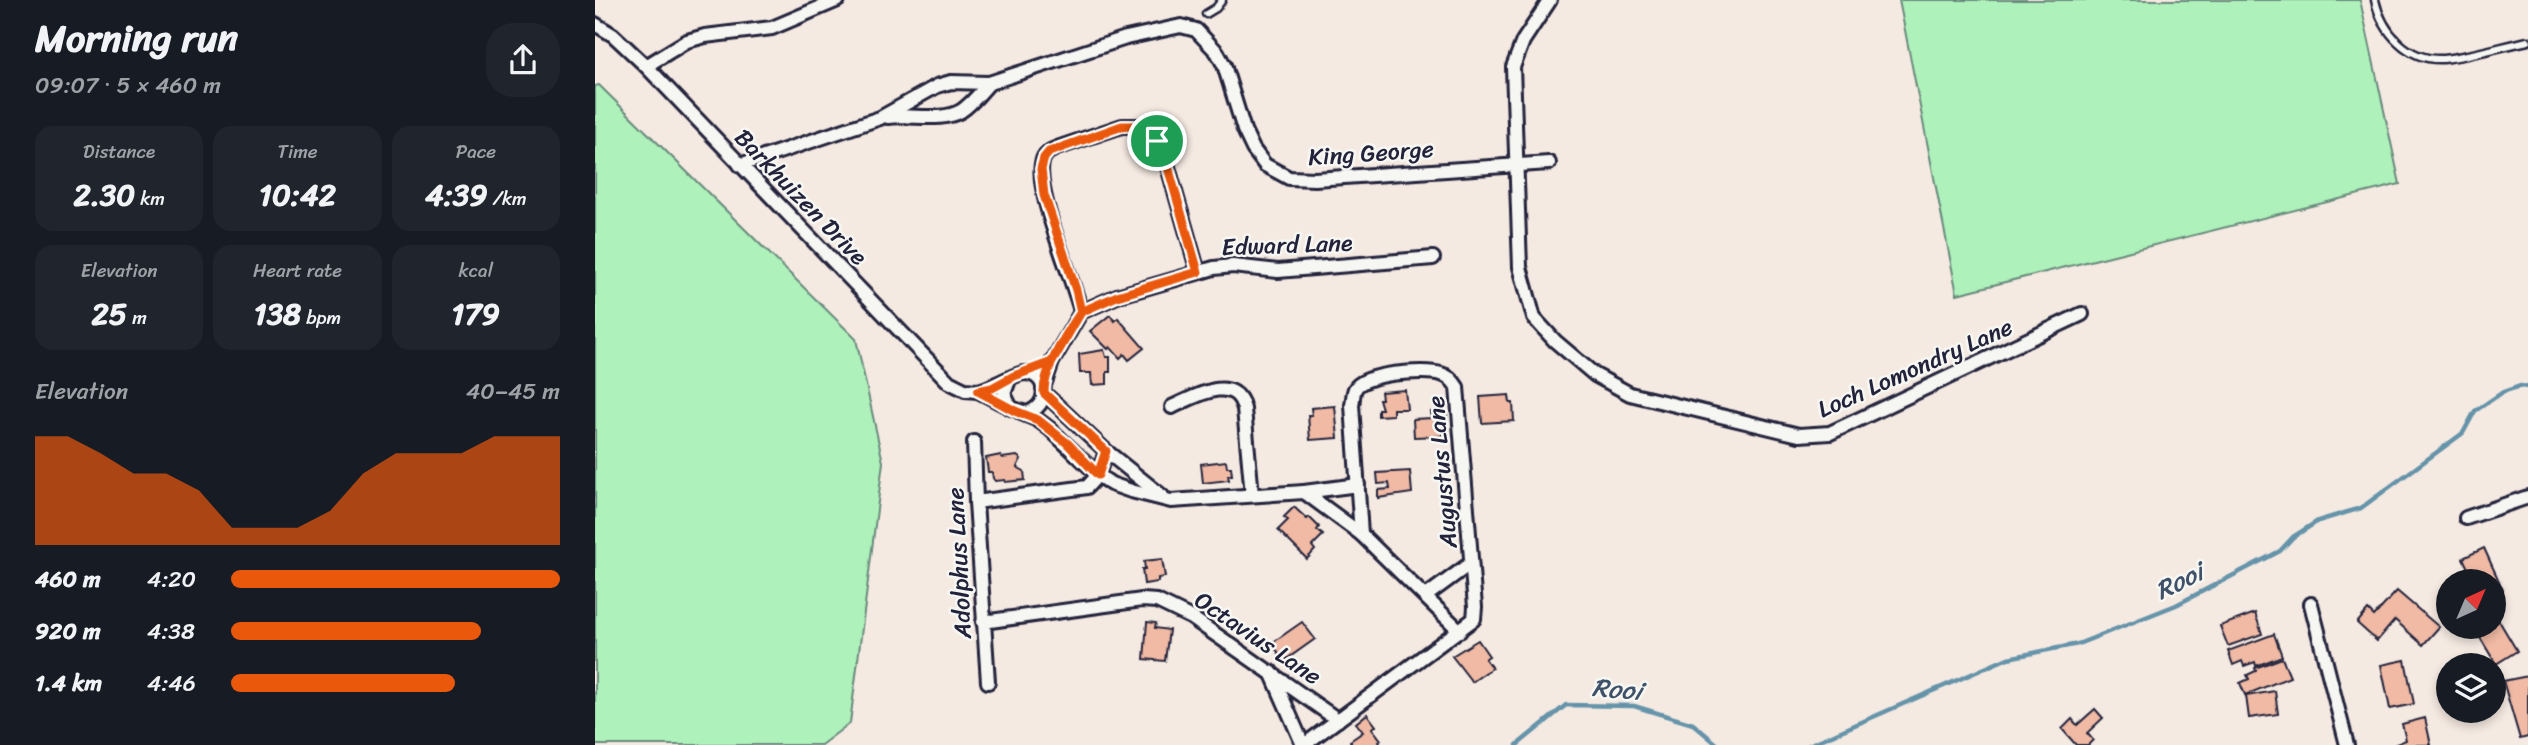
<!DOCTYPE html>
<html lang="en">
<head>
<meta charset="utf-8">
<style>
  body { margin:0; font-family:Sriracha,sans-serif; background:#20242c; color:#f1f3f6; height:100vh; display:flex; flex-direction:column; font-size:26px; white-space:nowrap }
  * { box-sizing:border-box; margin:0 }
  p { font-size:23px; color:#9ea1a6 }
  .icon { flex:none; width:38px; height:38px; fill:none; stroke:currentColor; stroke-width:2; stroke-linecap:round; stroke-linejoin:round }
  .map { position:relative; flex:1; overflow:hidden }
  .details { display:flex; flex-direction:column; background:#171b24; width:595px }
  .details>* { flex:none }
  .needle { width:46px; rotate:44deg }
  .controls { position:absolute; left:1841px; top:569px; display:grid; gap:14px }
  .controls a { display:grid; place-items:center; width:70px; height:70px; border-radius:50%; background:#171b24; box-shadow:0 4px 10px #0003; font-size:35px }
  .pin { position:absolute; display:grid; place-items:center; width:60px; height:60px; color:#fff; margin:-30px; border:4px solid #fff; border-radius:50%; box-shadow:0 2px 7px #0007 }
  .round { display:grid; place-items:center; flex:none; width:74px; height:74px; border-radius:28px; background:#20242c }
  .summary { display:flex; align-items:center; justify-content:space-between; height:119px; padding:0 35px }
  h1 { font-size:38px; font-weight:700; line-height:52px }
  .figures { display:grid; grid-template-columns:repeat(3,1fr); gap:10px; height:119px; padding:7px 35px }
  .figures div { display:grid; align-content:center; border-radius:18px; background:#20242c; text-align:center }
  .figures b { font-size:30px; font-weight:700 }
  .figures small { font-size:19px; font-weight:400 }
  .figures p { font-size:19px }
  .chart { height:196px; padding:14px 35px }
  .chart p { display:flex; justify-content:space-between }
  .chart svg { width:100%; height:126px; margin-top:7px; fill:#ea580c; opacity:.7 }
  ul { padding:0 35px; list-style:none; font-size:23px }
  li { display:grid; grid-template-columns:112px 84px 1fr; align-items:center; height:52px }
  li i { height:18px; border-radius:9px; background:#ea580c }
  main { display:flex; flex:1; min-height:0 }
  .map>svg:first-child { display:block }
</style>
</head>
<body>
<main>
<section class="details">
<div class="summary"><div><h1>Morning run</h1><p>09:07 · 5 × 460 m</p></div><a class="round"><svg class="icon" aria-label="share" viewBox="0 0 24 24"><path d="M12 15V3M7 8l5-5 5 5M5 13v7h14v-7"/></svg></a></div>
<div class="figures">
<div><p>Distance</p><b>2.30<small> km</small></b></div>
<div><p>Time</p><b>10:42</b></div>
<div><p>Pace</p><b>4:39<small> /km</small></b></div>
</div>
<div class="figures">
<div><p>Elevation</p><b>25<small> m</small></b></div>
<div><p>Heart rate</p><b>138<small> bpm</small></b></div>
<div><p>kcal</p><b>179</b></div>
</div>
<div class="chart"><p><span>Elevation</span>40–45 m</p>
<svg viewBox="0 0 160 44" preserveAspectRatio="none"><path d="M0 44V6L10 6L20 12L30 19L40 19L50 25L60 38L70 38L80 38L90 32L100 19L110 12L120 12L130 12L140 6L150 6L160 6V44z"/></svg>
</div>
<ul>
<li><b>460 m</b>4:20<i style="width:100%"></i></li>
<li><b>920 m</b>4:38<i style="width:76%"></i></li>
<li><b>1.4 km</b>4:46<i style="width:68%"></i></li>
</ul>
</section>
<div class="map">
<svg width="1933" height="745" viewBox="0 0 1933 745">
  <rect width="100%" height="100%" fill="#f5eae2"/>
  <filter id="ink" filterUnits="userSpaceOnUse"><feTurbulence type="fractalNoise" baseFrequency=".0143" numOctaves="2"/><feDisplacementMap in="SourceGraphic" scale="14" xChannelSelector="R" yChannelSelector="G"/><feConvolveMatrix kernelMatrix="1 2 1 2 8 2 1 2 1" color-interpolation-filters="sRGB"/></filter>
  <g filter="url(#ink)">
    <g fill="#aef1bb" stroke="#688a7b" stroke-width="2">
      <polygon points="1304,0 1765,0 1805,184 1362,294"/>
      <polygon points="4,85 261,339 288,462 255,723 226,745 0,745 0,86"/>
    </g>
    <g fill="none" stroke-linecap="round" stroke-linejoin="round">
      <g stroke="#6593a9" stroke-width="4.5">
        <polyline points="922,745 971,705 1039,706 1098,724 1123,745"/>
        <polyline points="1214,745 1413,658 1483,644 1581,605 1685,551 1698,537 1723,521 1766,508 1868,433 1880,411 1908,392 1925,386 1933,387"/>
      </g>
    </g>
    <g fill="#f0baa4" stroke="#22223b" stroke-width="2">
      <polygon points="515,315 520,321 523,318 549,348 534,360 529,354 525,358 515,347 513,349 495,331"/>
      <polygon points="509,350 511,357 515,357 515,372 512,372 512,384 497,385 496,373 485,373 484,354"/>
      <polygon points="810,390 812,409 798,409 798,415 783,416 783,409 787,409 784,399 787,399 786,392"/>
      <polygon points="914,395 915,403 918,403 919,421 887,423 885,397"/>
      <polygon points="740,406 743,438 715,440 713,415 717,415 716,408"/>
      <polygon points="836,412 852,412 852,419 847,419 847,436 819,437 818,419 837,418"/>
      <polygon points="406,455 407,458 422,456 426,459 422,467 429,471 430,480 410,482 410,480 400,481 398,478 397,472 393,472 391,458"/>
      <polygon points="631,461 632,467 636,467 637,475 633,475 634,480 608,483 606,464"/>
      <polygon points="815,471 817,493 783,498 783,490 795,489 794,483 783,484 782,473"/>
      <polygon points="699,507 712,519 714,517 724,527 722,530 728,535 717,546 720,550 712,559 683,530 693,520 689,517"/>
      <polygon points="1889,548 1908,590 1899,594 1899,581 1879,581 1868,558"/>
      <polygon points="567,559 570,577 563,578 563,582 549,584 547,569 550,569 549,561"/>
      <polygon points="1802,591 1844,627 1828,645 1800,620 1782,641 1762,623 1773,610 1779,616"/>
      <polygon points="1660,613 1667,634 1633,646 1625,626"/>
      <polygon points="1903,619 1922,651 1901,664 1881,631 1889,626 1899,626 1899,621"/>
      <polygon points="552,622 561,623 560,628 574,630 570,661 549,659"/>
      <polygon points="707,622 720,639 689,661 677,643"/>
      <polygon points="1679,634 1687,656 1661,666 1660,662 1649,666 1647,661 1638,665 1633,651"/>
      <polygon points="883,640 894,656 890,659 897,668 877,682 857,656"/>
      <polygon points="1687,658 1695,677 1650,695 1645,683 1654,679 1652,675 1661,671 1660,668"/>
      <polygon points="1810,660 1819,704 1795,709 1786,665"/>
      <polygon points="1933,676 1933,737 1925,739 1908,681"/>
      <polygon points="1680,691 1683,714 1654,718 1651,696"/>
      <polygon points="1500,709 1508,718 1492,733 1498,740 1493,745 1481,745 1467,729 1477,719 1482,725"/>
      <polygon points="772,714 781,726 777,728 786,740 784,742 786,745 757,745 755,741 768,732 761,723"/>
      <polygon points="1830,718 1836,745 1799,745 1811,740 1807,724"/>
    </g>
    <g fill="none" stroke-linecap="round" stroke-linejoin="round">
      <g stroke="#22223b" stroke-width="11">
        <g id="service">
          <path d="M1780,0C1787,32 1813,61 1848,59C1872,57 1909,46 1933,41"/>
          <polyline points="611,14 621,8 627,0"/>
        </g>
      </g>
      <g stroke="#22223b" stroke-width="18">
        <g id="minor">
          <polyline points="955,0 928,41 918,67 925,267 939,318 960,341 1000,375 1035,394 1204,435 1235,433 1487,314"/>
          <polyline points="0,24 18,35 51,66 354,382 370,390 383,391 416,408"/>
          <polyline points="51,66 92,41 110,36 177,28 243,0"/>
          <path d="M293,117C316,114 347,122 366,111C377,104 386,92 394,83"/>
          <polyline points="145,165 285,118 342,86 356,82 394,83 531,38 586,26 601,30 622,52 629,65 649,130 658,149 670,165 694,178 720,179 954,163"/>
          <path d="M486,312C479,280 435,183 449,157C452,152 457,150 462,148L527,126H546L554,131L569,153L603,272"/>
          <polyline points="448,388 457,362 486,312 522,296 619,268 638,266 683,271 838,258"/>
          <path d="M383,391C396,388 419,374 429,373C454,373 456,407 431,413L416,408L409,394L414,380"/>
          <polyline points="449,393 511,451 567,496"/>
          <path d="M577,407C599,397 640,372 649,409L657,495"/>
          <polyline points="426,413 443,420 455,429 503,475 516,484 536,491 576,501 709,492 766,534 865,631"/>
          <polyline points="379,442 381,502 393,682"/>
          <polyline points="709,492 763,485"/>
          <polyline points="381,502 492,487 503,475 511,451"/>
          <polyline points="1871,518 1933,497"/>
          <polyline points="831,596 876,563"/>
          <polyline points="1716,604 1752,745"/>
          <polyline points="388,622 547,600 562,601 597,618 743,720"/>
          <polyline points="676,672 708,745"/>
          <path d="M709,745L879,619L880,607L862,387C858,380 854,376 846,374C830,369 768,373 760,389C758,393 758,401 757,405L766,534"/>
        </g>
      </g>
      <use href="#service" stroke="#f6f6f2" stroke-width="6"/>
      <use href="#minor" stroke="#f6f6f2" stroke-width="12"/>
    </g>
  </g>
  <g fill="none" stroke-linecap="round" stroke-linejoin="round" filter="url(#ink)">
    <g stroke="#fff" stroke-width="14">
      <path id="route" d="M562,141L569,153L603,272L522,296L486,312L457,362L419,376L397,388L383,391L420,411L443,420L472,443L503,475L511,451L449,393C448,370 473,331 486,312L481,290L449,195L446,169L449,158L454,152L527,126H546L562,141"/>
    </g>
    <use href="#route" stroke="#ea580c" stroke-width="9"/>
  </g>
  <g text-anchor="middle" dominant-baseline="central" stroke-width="5" stroke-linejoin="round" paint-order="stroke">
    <g font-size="24" fill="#22223b" stroke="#f6f6f2">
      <text transform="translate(776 153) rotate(-4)">King George</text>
      <text transform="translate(206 197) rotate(46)">Barkhuizen Drive</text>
      <text transform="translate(692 245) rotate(-2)">Edward Lane</text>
      <text transform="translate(1320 368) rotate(-24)">Loch Lomondry Lane</text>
      <text transform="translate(847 472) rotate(-95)">Augustus Lane</text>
      <text transform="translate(364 563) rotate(-93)">Adolphus Lane</text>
      <text transform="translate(663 638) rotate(34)">Octavius Lane</text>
    </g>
    <g font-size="26" font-style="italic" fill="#3e5169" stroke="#f6f6f2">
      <text transform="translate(1584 581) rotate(-26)">Rooi</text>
      <text transform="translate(1022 689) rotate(5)">Rooi</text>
    </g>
  </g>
</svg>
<div class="controls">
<a><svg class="needle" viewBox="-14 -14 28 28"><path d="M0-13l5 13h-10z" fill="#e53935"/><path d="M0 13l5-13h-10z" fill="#9ea1a6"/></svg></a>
<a><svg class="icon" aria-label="layers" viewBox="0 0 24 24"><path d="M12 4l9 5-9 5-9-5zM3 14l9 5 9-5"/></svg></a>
</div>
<div class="pin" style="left:562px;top:141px;background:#1e9e55"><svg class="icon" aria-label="arrive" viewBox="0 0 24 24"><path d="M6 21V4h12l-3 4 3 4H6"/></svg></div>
</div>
</main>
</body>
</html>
